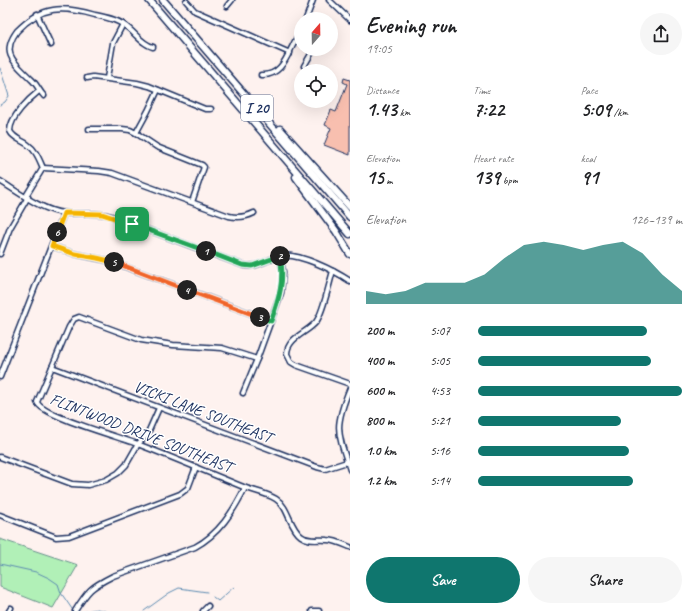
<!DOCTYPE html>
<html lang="en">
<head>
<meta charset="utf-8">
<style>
  body { margin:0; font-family:Caveat,sans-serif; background:#f6f6f6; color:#202124; height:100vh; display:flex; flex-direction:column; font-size:15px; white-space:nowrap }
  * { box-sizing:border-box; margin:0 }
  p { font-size:13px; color:#757577 }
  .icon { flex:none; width:22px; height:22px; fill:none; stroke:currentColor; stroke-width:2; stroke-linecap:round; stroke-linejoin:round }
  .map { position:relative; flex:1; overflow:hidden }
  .panel { display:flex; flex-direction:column; background:#fff; width:348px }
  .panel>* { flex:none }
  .needle { width:26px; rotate:20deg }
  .fabs { position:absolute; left:294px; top:12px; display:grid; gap:8px }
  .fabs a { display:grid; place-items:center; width:44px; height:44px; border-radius:50%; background:#fff; box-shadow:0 4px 16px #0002; font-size:20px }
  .pin { position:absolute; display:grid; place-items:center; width:34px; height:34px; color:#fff; margin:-17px; border-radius:8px; box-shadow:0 2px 6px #0006 }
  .km { position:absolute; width:20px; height:20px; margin:-10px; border-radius:50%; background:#222; color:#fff; font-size:11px; line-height:20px; text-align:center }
  .round { display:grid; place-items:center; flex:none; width:42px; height:42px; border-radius:21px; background:#f6f6f6 }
  .head { display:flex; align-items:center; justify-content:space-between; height:68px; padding:0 16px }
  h1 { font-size:22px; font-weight:700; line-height:30px }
  .figures { display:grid; grid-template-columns:repeat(3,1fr); gap:6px; height:68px; padding:4px 16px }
  .figures div { display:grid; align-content:center }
  .figures b { font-size:20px; font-weight:700 }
  .figures small { font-size:11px; font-weight:400 }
  .figures p { font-size:11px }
  .chart { height:112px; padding:8px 16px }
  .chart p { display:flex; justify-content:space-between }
  .chart svg { width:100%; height:72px; margin-top:4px; fill:#0f766e; opacity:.7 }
  .action { display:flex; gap:8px; margin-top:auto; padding:8px 16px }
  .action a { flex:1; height:46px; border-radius:24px; background:#0f766e; color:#fff; font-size:16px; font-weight:700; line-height:46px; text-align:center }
  .action a+a { background:#f6f6f6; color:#202124 }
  ul { padding:0 16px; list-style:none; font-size:13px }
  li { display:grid; grid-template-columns:64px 48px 1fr; align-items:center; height:30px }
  li i { height:10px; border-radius:5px; background:#0f766e }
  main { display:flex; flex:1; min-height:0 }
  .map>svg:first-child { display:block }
</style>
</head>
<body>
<main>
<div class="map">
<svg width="350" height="611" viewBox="0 0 350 611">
  <rect width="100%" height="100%" fill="#fef2ef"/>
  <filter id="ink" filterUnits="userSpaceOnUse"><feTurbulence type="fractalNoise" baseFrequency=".025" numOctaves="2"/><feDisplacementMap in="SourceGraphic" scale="8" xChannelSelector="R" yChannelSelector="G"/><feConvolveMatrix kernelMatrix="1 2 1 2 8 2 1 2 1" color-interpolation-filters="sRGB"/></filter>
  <g filter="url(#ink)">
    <polygon fill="#b1f0b7" stroke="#66908a" points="0,539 78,565 53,608 0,587"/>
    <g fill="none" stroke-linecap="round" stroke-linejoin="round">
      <g stroke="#5c8ab1" stroke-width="1">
        <polyline points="0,68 9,96 5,102 0,105"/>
        <polyline points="0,564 36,572 49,578 58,584 61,593 72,609"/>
        <polyline points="213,597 218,601 234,587"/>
        <polyline points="86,611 97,609 105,611"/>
        <polyline points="144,611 169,593 179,588 207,592"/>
      </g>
    </g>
    <polygon fill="#f8bfaf" stroke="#1b2f5e" points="344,78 350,80 350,155 324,145 331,128 325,125 331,110 336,112 347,84 343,82"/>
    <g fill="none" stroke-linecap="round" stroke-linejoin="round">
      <g stroke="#1b2f5e" stroke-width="7">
        <g id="minor">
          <polyline points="329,0 350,20"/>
          <polyline points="186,1 195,11 290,53"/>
          <polyline points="227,6 232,0"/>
          <polyline points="37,14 51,45"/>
          <polyline points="306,19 313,0"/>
          <polyline points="304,66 314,49"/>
          <path d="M261,75C285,77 289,47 301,31"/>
          <polyline points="87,78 93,77 137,83 149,86 205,109 211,109"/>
          <polyline points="107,78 113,43 123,24"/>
          <path d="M39,91C29,99 10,117 10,131C13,138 21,140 27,144C36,150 39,159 43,168"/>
          <path d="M44,96C39,91 37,84 31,79C15,63 0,54 17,31C42,5 63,6 95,15C105,17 116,19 124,25C134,31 141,44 153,47"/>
          <polyline points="89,129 122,129 130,130 136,133 157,147 202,165 204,167 192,202"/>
          <polyline points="136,133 148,111 158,90"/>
          <path d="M43,168L99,171L112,173L229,216C238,218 246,217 254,213"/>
          <path d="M0,181C18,192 43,211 64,213C80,215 95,211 111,216L242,265C257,269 266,259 281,256C298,252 335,271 350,281"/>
          <polyline points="26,196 43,168"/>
          <polyline points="52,246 75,254 110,261 271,321"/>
          <polyline points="0,254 10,228 28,197"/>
          <path d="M333,271C329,284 323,313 316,322C307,333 287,338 287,354L291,362L296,365L350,384"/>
          <path d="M257,359L222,348L173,345L141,340L79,317L74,319L69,327L37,402C41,416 123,438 140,445C174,458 207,472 241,486C252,491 265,492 276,499C289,507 289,527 301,536C309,542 318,539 327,540C335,540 343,544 350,547"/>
          <polyline points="52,367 317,467 325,469 347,462"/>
          <polyline points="0,377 64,213"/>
          <path d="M350,388C334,427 337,431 350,470"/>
          <polyline points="243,393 257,359 281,293 283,272 280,256"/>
          <polyline points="0,457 72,484 88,485 106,480 118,473 126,465 138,444 147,435 159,408"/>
          <polyline points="0,515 56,537 69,536 180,494 188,488 196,467"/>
          <polyline points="9,611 11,608"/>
          <path d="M75,611C88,590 91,587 113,576L195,547C219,534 233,512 245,488"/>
          <polyline points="203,611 208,606"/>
          <polyline points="312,611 319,611"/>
        </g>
      </g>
      <g stroke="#1b2f5e" stroke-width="9">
        <g id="highway">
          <polyline points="149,0 350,234"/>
          <polyline points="163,0 350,217"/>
          <polyline points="280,129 350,207"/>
          <polyline points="296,177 336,231 350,254"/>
        </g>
      </g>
      <use href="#minor" stroke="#fff" stroke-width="4"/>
      <use href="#highway" stroke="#fff" stroke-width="6"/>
    </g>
  </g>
  <g fill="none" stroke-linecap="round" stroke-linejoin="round" filter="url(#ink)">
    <g stroke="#fff" stroke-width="8">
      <polyline id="split-1" points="132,224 206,251"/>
    </g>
    <g stroke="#fff" stroke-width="8">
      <polyline id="split-2" points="206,251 242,265 252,266 280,256"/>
    </g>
    <g stroke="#fff" stroke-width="8">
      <path id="split-3" d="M260,317L271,321C279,299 285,280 280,256"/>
    </g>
    <g stroke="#fff" stroke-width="8">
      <polyline id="split-4" points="187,290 260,317"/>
    </g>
    <g stroke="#fff" stroke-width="8">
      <polyline id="split-5" points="114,262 187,290"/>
    </g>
    <g stroke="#fff" stroke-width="8">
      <polyline id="split-6" points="57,232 52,246 75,254 97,258 114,262"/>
    </g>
    <g stroke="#fff" stroke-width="8">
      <polyline id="split-7" points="57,232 64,213 102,214 132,224"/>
    </g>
    <use href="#split-1" stroke="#22a559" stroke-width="5"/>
    <use href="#split-2" stroke="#22a559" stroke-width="5"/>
    <use href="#split-3" stroke="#22a559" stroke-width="5"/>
    <use href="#split-4" stroke="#f0652b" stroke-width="5"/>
    <use href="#split-5" stroke="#f0652b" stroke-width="5"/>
    <use href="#split-6" stroke="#f5b400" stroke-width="5"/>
    <use href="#split-7" stroke="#f5b400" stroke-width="5"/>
  </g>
  <g text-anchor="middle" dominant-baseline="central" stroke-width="3" stroke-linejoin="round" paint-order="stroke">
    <rect fill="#fff" stroke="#5f6d8e" stroke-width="1" x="241" y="95" width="32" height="26" rx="3"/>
    <g font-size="15" font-weight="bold" fill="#1b2f5e">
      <text x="257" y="108">I 20</text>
    </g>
    <g font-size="16" fill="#1b2f5e" stroke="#fff">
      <text transform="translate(203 412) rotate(21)">VICKI LANE SOUTHEAST</text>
      <text transform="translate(141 433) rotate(21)">FLINTWOOD DRIVE SOUTHEAST</text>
    </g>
  </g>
</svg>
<div class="fabs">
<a><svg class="needle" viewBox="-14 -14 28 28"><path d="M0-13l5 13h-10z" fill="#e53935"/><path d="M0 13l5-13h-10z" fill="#757577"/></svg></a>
<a><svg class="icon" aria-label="locate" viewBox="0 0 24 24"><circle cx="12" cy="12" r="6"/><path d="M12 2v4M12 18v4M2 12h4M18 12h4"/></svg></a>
</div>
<div class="pin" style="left:132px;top:224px;background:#1e9e55"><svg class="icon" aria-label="arrive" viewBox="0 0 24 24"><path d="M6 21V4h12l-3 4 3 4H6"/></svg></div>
<b class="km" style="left:206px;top:251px">1</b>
<b class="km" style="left:280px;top:256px">2</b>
<b class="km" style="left:260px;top:317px">3</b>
<b class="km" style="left:187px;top:290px">4</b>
<b class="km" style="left:114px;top:262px">5</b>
<b class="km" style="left:57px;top:232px">6</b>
</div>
<section class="panel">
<div class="head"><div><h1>Evening run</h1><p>19:05</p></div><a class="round"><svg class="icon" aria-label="share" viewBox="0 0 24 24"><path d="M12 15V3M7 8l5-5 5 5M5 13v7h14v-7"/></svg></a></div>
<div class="figures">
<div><p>Distance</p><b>1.43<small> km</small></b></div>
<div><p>Time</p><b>7:22</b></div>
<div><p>Pace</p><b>5:09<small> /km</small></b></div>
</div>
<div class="figures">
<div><p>Elevation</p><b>15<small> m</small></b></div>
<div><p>Heart rate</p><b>139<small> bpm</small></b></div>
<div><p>kcal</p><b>91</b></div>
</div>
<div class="chart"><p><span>Elevation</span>126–139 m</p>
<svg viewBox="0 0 160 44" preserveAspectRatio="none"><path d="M0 44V36L10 38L20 36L30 31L40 31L50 31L60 26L70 16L80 8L90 6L100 8L110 11L120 8L130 6L140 13L150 26L160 36V44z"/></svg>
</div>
<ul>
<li><b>200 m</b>5:07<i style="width:83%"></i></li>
<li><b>400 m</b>5:05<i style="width:85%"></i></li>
<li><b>600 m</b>4:53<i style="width:100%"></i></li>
<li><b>800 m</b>5:21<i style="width:70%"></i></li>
<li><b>1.0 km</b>5:16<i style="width:74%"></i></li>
<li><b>1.2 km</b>5:14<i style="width:76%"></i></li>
</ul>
<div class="action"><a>Save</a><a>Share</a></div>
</section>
</main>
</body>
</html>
